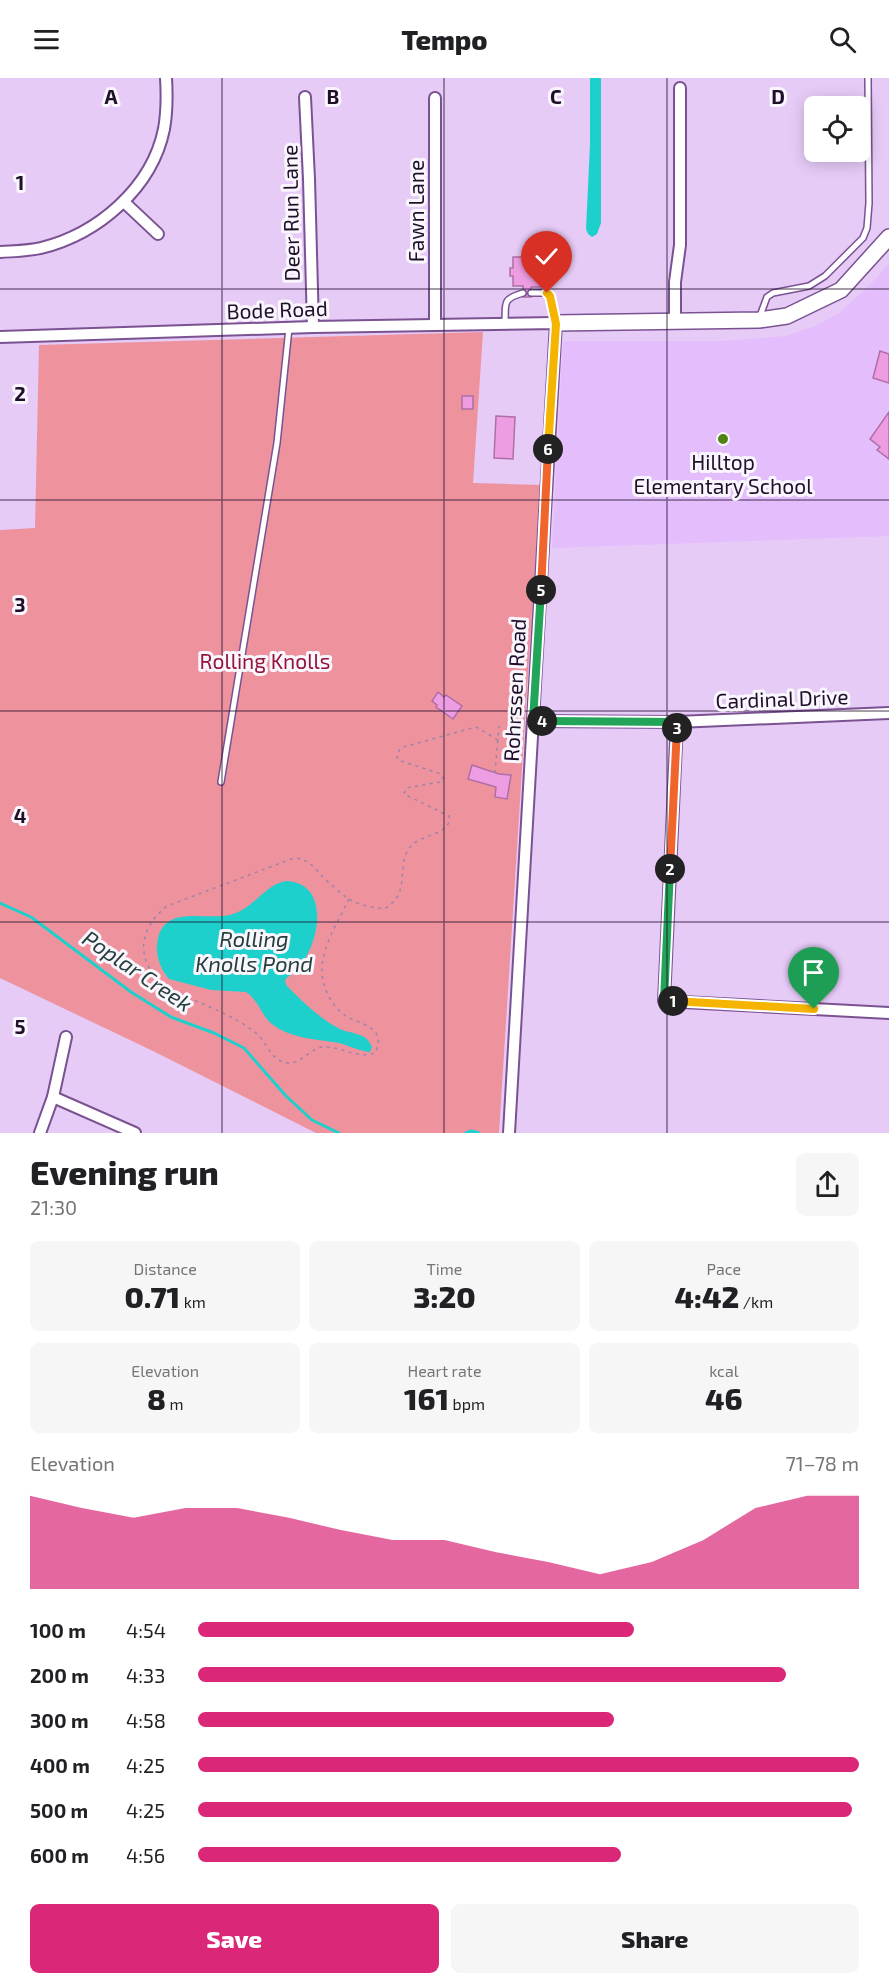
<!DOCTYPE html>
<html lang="en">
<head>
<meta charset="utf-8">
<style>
  body { margin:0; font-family:"Exo 2",sans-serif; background:#f6f6f6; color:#202124; height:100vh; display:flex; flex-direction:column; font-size:22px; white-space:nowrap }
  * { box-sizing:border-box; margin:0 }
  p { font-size:20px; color:#757577 }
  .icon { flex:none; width:33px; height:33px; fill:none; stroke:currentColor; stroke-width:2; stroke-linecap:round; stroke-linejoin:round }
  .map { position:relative; height:1055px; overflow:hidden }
  .details { display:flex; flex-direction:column; background:#fff; flex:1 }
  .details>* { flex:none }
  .fabs { position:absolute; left:804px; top:18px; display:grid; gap:12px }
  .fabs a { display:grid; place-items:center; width:66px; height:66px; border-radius:9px; background:#fff; box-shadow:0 3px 15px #0003; font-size:30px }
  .pin { position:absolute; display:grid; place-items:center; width:51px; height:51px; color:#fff; margin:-62px -26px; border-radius:50% 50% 50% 0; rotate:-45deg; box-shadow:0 0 6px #0007 }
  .pin .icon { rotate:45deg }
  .km { position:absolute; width:30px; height:30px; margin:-15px; border-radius:50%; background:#222; color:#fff; font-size:16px; line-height:30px; text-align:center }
  .round { display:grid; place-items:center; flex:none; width:63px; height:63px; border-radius:9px; background:#f6f6f6 }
  .headline { display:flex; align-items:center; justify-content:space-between; height:102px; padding:0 30px }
  h1 { font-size:33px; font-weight:800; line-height:45px }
  .stats { display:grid; grid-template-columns:repeat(3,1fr); gap:9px; height:102px; padding:6px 30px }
  .stats div { display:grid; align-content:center; border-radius:9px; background:#f6f6f6; text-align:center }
  .stats b { font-size:30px; font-weight:800 }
  .stats small { font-size:16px; font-weight:400 }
  .stats p { font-size:16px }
  .chart { height:168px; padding:12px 30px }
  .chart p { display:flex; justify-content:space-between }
  .chart svg { width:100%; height:108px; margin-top:6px; fill:#db2777; opacity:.7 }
  .button { display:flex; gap:12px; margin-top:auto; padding:12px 30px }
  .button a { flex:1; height:69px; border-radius:9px; background:#db2777; color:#fff; font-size:24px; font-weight:800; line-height:69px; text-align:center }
  .button a+a { background:#f6f6f6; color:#202124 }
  ul { padding:0 30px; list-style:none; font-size:20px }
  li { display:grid; grid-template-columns:96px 72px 1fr; align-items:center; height:45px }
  li i { height:15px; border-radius:8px; background:#db2777 }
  header { display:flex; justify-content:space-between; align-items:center; height:78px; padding:0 30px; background:#fff; font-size:27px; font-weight:800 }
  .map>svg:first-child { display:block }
</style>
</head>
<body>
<header><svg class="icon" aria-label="menu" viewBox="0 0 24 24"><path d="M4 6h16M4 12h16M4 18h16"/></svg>Tempo<svg class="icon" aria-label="search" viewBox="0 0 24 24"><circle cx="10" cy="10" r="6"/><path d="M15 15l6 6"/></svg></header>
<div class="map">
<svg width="889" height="1055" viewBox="0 0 889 1055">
  <rect width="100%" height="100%" fill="#e6cbf7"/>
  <polygon fill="#e4bdfc" points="889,185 889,458 552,470 563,263 724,263 786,258 815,248 839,235 871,206"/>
  <polygon fill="#ee939e" points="483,254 473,405 540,407 499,1055 316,1055 155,974 0,900 0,452 35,450 39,267"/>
  <g fill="#1ed0cc">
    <polygon points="590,0 601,0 601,145 597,156 592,159 588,156 586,151 590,66"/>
    <path d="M286,803C337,805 317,884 286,900L285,904L287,908C302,923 319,940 338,950C351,957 366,953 372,969L370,974C359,973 350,968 339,965C317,961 291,961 272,946C261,937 259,923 246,914L211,912L169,901C161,892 156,879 157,867C161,822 209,846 236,835C256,827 265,807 286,803Z"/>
  </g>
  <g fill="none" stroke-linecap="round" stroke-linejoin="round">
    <g stroke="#1ed0cc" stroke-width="3">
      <polyline points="0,825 31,839 131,914 171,939 214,955 244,970 286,1018 312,1042 339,1055"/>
      <polyline points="466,1055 471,1053 479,1055"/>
    </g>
  </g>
  <g fill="#ee9de2" stroke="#ae6fa5" stroke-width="1.5">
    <polygon points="513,179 542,179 542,188 545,188 543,209 531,209 531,219 523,219 523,208 513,208 513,198 510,198 510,190 513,190"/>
    <polygon points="880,273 889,276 889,305 873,300"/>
    <rect x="462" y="318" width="11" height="13"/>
    <polygon points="889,334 889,381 877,372 880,369 870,361"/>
    <polygon points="496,338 515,339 513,381 494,380"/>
    <polygon points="438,614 444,619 446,617 462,628 453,641 436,629 437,627 432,623"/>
    <polygon points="472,687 499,696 511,697 507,721 495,719 496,709 468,701"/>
  </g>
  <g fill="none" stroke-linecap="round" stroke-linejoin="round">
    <g stroke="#7a5292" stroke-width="8">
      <g id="lane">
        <polyline points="531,215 547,215 550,218 556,244"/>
        <polyline points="760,238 767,219 773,215 809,208 825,198 863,160 867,150 869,125 868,0"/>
        <path d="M505,247C506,226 501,221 523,215"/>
        <polyline points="221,704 277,365 289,250"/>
      </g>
    </g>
    <g stroke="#7a5292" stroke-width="14">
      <g id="street">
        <polyline points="305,19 309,101 313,249"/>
        <polyline points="124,124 158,156"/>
        <path d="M0,174C14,173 28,173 41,170C98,156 152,110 164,51C167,34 167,16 166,0"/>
        <polyline points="675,243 675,204 680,167 680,10"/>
        <polyline points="435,247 435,20"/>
        <polyline points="0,259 313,249 556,245 509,1055"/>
        <polyline points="533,643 677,644 889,635"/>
        <polyline points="677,644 664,923 889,935"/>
        <polyline points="53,1019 135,1055"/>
        <polyline points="40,1055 53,1019 66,959"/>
      </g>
    </g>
    <g stroke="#7a5292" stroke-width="18">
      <polyline id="secondary" points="556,245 759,242 787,238 841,212 889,159"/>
    </g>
    <g stroke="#9b84a9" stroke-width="1.5" stroke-dasharray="3 4.5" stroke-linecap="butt">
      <polyline points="495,695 499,648"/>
      <path d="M349,821C339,842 323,866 322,890C321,908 331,928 346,938C355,944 372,946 377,957C380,963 377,970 375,975C357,981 343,969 325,969C311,968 303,986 288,985C271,984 267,964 256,955C232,936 201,926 173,913C137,891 133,855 167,828L294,780C310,781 315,791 325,801C331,807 340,814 347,820C358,827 372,829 384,831C413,815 394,788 411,768C420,757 453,756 449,738L404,716L406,710L440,704L443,703V700L441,696L398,682L397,680L400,670L476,649L498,662"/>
    </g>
    <use href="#lane" stroke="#fff" stroke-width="5"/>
    <use href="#street" stroke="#fff" stroke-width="10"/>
    <use href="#secondary" stroke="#fff" stroke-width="15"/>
  </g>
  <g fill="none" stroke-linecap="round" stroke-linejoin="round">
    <g stroke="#fff" stroke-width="12">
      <polyline id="split-1" points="673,923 814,931"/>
    </g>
    <g stroke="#fff" stroke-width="12">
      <polyline id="split-2" points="670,791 664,923 673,923"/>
    </g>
    <g stroke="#fff" stroke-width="12">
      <polyline id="split-3" points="670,791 677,650"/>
    </g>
    <g stroke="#fff" stroke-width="12">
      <polyline id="split-4" points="542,643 677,644 677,650"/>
    </g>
    <g stroke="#fff" stroke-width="12">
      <polyline id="split-5" points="541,512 533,643 542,643"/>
    </g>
    <g stroke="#fff" stroke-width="12">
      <polyline id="split-6" points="541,512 548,371"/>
    </g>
    <g stroke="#fff" stroke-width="12">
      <polyline id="split-7" points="547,215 550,218 556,246 548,371"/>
    </g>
    <use href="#split-1" stroke="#f5b400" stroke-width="8"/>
    <use href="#split-2" stroke="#22a559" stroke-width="8"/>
    <use href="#split-3" stroke="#f0652b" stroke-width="8"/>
    <use href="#split-4" stroke="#22a559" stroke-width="8"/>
    <use href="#split-5" stroke="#22a559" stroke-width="8"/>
    <use href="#split-6" stroke="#f0652b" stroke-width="8"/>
    <use href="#split-7" stroke="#f5b400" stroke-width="8"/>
  </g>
  <path fill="none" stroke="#200f29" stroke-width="1.5" stroke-opacity="0.55" d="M222,0V1055M444,0V1055M667,0V1055M0,211H889M0,422H889M0,633H889M0,844H889"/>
  <circle fill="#518215" stroke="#faf6fd" stroke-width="2" cx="723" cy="361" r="6"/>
  <g text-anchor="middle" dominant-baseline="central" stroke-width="6" stroke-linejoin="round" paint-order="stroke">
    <g font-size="21" fill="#200f29" stroke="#faf6fd">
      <text transform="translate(415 133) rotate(-90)">Fawn Lane</text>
      <text transform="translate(290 135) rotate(-91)">Deer Run Lane</text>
      <text transform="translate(277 231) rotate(-2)">Bode Road</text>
      <text transform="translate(514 612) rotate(-87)">Rohrssen Road</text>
      <text transform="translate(782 620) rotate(-2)">Cardinal Drive</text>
    </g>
    <g font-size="21" fill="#200f29" stroke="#faf6fd">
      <text x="723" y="383">Hilltop<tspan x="723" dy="24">Elementary School</tspan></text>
    </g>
    <g font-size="21" fill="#931438" stroke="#faf6fd">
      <text x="265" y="582">Rolling Knolls</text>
    </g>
    <g font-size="22" font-style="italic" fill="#253f3d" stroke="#faf6fd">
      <text x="254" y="860">Rolling<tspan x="254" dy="25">Knolls Pond</tspan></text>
      <text transform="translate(138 892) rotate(34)">Poplar Creek</text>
    </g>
  </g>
  <g font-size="20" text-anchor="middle" font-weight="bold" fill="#200f29" stroke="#faf6fd" stroke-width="6" stroke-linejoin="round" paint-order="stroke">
    <text x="111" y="26">A</text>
    <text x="333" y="26">B</text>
    <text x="556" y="26">C</text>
    <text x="778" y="26">D</text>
    <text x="20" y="112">1</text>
    <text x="20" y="323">2</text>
    <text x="20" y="534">3</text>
    <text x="20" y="745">4</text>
    <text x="20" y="956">5</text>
  </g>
</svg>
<div class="fabs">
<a><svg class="icon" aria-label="locate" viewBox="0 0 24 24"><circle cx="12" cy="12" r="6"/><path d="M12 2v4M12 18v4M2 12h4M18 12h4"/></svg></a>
</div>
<div class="pin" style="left:814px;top:931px;background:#1e9e55"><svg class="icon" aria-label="arrive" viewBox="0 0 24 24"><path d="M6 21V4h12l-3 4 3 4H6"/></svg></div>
<div class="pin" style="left:547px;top:215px;background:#d93025"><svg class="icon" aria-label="check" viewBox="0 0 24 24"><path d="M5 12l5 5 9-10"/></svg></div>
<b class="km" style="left:673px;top:923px">1</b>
<b class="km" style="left:670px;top:791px">2</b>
<b class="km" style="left:677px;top:650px">3</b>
<b class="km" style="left:542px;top:643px">4</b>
<b class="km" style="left:541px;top:512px">5</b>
<b class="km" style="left:548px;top:371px">6</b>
</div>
<section class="details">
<div class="headline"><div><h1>Evening run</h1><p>21:30</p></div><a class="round"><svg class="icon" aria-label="share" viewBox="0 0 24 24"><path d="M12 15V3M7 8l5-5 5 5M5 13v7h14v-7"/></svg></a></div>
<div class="stats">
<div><p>Distance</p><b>0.71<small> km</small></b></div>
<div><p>Time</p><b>3:20</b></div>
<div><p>Pace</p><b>4:42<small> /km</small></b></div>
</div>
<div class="stats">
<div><p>Elevation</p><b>8<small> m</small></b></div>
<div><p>Heart rate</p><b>161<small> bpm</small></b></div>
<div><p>kcal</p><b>46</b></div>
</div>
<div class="chart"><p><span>Elevation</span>71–78 m</p>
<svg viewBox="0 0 160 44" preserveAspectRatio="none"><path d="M0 44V6L10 11L20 15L30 11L40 11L50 15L60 20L70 24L80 24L90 29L100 33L110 38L120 33L130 24L140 11L150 6L160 6V44z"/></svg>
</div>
<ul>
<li><b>100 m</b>4:54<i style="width:66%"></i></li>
<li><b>200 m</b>4:33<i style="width:89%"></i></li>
<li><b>300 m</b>4:58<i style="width:63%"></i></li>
<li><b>400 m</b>4:25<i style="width:100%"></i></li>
<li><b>500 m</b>4:25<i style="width:99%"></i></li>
<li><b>600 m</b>4:56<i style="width:64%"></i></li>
</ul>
<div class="button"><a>Save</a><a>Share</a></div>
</section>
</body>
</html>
